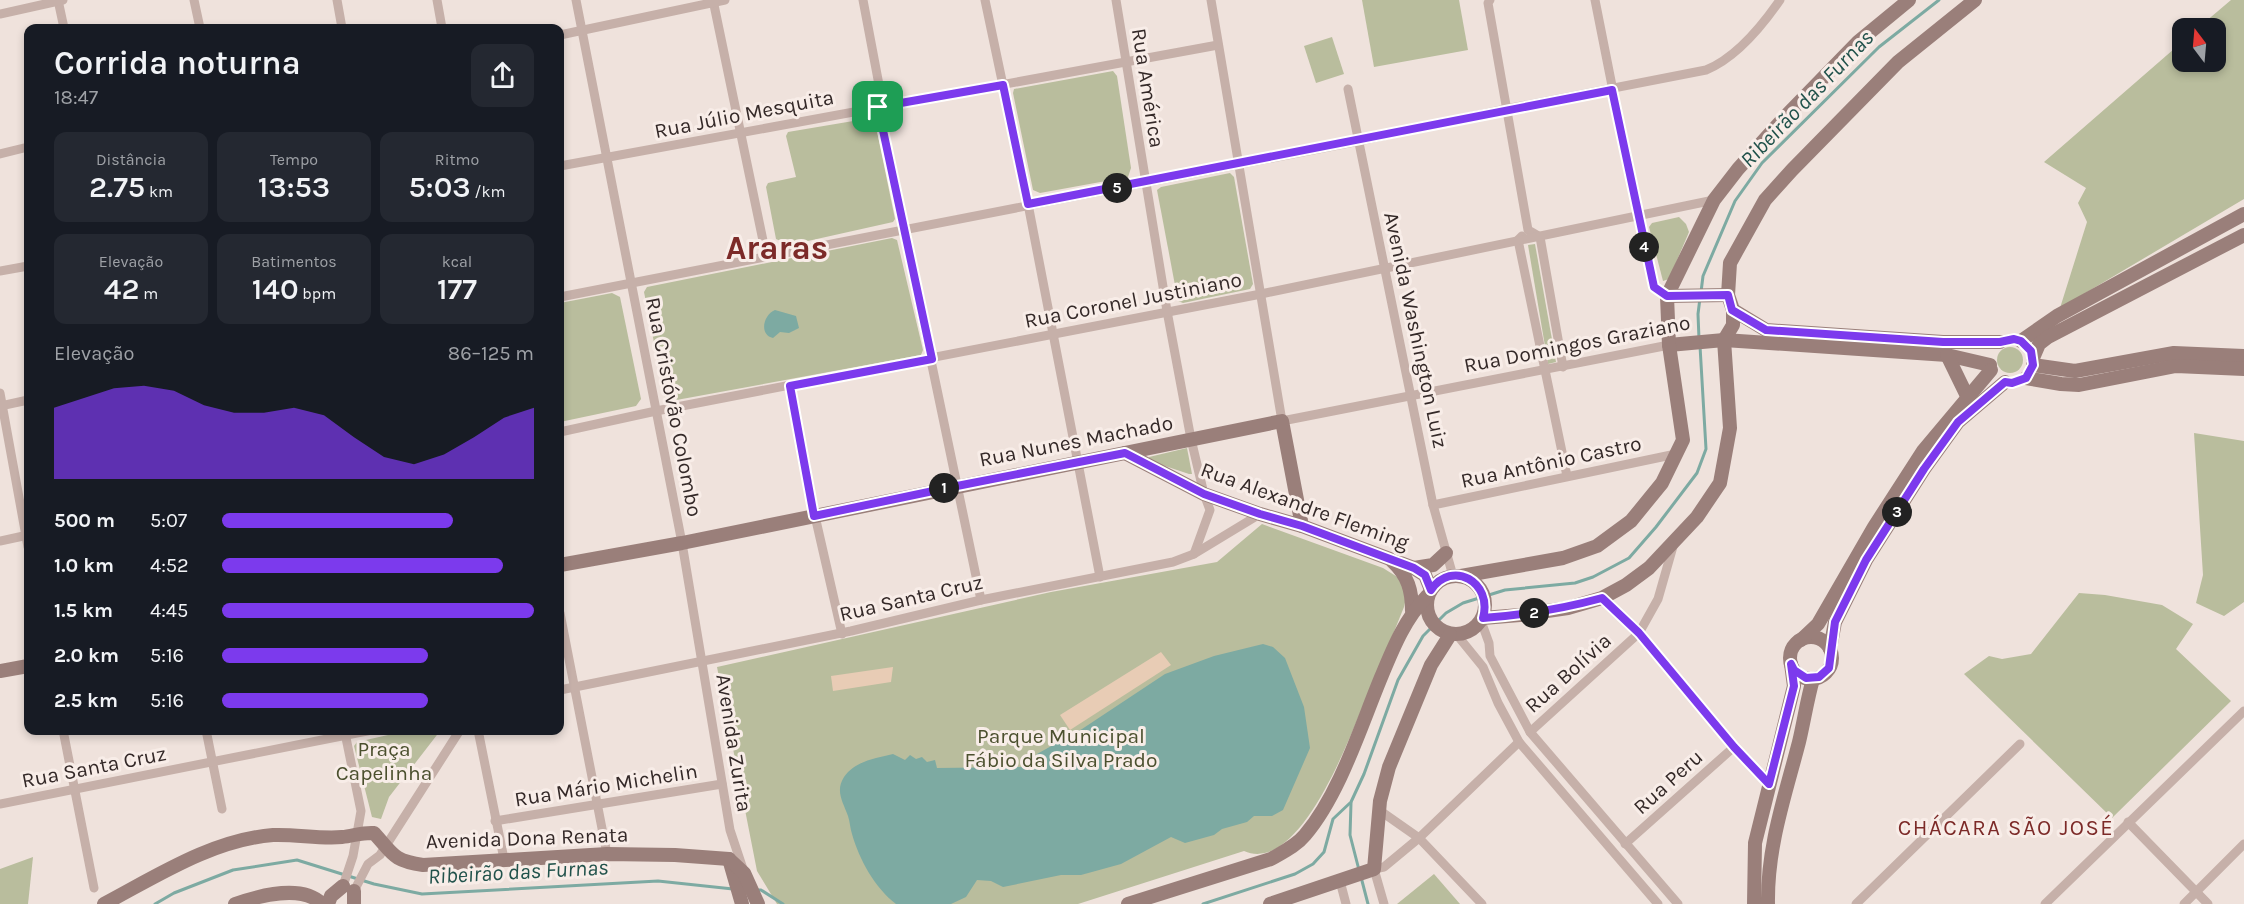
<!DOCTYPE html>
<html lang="pt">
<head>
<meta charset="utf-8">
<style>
  body { margin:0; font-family:Karla,sans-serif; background:#242831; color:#f1f3f6; height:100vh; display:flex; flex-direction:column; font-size:22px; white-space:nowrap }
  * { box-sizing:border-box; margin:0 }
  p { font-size:20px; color:#9ea1a6 }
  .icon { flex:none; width:33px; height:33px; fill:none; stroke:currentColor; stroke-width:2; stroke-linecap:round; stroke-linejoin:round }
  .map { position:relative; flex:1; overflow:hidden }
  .side { position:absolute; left:24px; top:24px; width:540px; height:711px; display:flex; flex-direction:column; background:#171b24; border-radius:12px; box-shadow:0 3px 9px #0003 }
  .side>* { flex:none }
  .needle { width:39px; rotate:344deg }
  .controls { position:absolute; left:2172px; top:18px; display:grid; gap:12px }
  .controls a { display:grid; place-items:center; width:54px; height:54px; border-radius:12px; background:#171b24; box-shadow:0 3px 9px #0003; font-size:30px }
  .pin { position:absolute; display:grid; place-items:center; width:51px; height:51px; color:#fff; margin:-26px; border-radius:12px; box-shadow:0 3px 9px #0006 }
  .km { position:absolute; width:30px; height:30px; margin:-15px; border-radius:50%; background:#222; color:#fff; font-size:16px; line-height:30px; text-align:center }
  .round { display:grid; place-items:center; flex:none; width:63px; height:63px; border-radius:12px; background:#242831 }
  .summary { display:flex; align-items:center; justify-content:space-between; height:102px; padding:0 30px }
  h1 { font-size:33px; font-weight:600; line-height:45px }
  .metrics { display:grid; grid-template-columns:repeat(3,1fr); gap:9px; height:102px; padding:6px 30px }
  .metrics div { display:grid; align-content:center; border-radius:12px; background:#242831; text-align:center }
  .metrics b { font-size:30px; font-weight:600 }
  .metrics small { font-size:16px; font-weight:400 }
  .metrics p { font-size:16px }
  .chart { height:168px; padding:12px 30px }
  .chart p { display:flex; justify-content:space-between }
  .chart svg { width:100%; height:108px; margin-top:6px; fill:#7c3aed; opacity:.7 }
  ul { padding:0 30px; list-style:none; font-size:20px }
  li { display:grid; grid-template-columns:96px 72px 1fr; align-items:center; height:45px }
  li i { height:15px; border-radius:8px; background:#7c3aed }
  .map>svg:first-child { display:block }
</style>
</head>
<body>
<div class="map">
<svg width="2244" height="904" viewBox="0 0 2244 904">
  <rect width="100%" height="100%" fill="#efe2dc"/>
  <g fill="#b9bd9d">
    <polygon points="1362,0 1459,0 1468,50 1374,67"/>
    <polygon points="2231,0 2244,0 2244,199 2060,308 2087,222 2078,203 2086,188 2044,162 2182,42 2182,62 2216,62 2216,28 2198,28"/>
    <polygon points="1332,37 1344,74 1316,83 1304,46"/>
    <polygon points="1113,71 1117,76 1131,168 1128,177 1040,193 1033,190 1013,93 1014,89"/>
    <polygon points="871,118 875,122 895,219 893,222 790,245 776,239 766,187 768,183 796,177 786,136 788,132"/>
    <polygon points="1230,173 1234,177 1253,284 1250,289 1183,303 1178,301 1157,190 1161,187"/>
    <polygon points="1679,217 1686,224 1689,232 1669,279 1663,281 1649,227 1652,223"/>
    <polygon points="892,238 897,240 923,350 921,355 671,401 665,398 644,292 647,287"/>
    <polygon points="1535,244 1556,362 1548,364 1528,245"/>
    <polygon points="612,293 620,297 641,399 636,406 560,422 560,303"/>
    <circle cx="2010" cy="360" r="13"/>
    <polygon points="2194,433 2244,441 2244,602 2224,616 2196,603 2203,575"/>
    <polygon points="1187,448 1192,474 1189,474 1150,461 1149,457"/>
    <path d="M1262,524L1383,568L1399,578L1407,594L1404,607C1392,637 1380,666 1367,696C1351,734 1300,876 1244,851L1078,904H777L757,871L717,667L1051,592L1217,562Z"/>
    <polygon points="2079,593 2105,595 2162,605 2193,624 2176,649 2231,701 2112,818 1964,674 1989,656 2002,659 2031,654"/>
    <polygon points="410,730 440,731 389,797 381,819 372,817 354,746 357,742"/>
    <polygon points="33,857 28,904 0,904 0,869"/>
    <polygon points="1434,874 1460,904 1397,904"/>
  </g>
  <g fill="#e8ccb5">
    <polygon points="1161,652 1171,665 1070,730 1060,715"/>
    <polygon points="893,667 891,682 833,691 831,676"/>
  </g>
  <g fill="#7daaa2">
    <path d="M775,310L796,316L799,328L789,333L780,332L773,338C759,335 763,315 775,310Z"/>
    <path d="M1263,644L1273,647L1285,658L1304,707L1310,748L1283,810L1272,816H1254L1247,822L1222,829L1214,835L1185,843L1171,837L1121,864L1081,875H1061L1003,887L991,881L977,880L966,897L951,904H896C875,888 859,859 852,834C850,828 850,822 848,816C843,802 835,791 844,777C855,761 876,758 893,754L905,760L910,755L916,759L922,757L927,762L935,760L937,768L1025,767L1037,754L1082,729L1165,674L1214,656Z"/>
  </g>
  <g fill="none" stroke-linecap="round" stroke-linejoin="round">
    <g stroke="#7daaa2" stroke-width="3">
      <polyline points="1701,292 1703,276 1735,201 1762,163 1879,47 1939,0"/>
      <polyline points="1699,339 1698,314 1700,298"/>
      <polyline points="1351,803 1350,835 1359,870"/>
      <polyline points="1361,877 1368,904"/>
      <polyline points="755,890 761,890 783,904"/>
      <polyline points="155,904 174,893 233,870 297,860 374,884 422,894 658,881 733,889"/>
      <polyline points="1203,904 1295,874 1313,864 1324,852 1333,819 1351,802 1364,774 1398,680 1423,636 1446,613 1463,603 1505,590 1575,583 1593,577 1629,558 1656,527 1697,473 1706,449 1700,346"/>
    </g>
    <g stroke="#c6b0a9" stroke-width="9">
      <polyline points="58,0 64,28"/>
      <polyline points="194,0 200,28"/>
      <polyline points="337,0 342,28"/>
      <polyline points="437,0 442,28"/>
      <polyline points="576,0 682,543 730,830 743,869"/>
      <polyline points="713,0 766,255"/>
      <polyline points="863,0 883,106"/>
      <polyline points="985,0 1028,204 1100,577"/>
      <polyline points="1116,0 1167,311 1191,439 1204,494 1210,510 1194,554"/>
      <polyline points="1211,0 1282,421 1669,345"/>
      <polyline points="1490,0 1488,3 1528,230 1540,237 1563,367"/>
      <polyline points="1595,0 1638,217 1654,287 1667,296"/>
      <polyline points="0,14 63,0"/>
      <polyline points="560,35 725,0"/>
      <polyline points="1348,89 1433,505 1453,576"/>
      <polyline points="878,107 981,600"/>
      <polyline points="0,154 28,147"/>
      <polyline points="560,166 1218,45"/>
      <polyline points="1522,236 1518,240 1567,476"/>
      <polyline points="0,271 28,266"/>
      <path d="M560,297L1359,141L1506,109L1706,70C1736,58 1762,26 1780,0"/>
      <polyline points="790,386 815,516 842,634"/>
      <polyline points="0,393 28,547"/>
      <polyline points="0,406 28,400"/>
      <polyline points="560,432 656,411 1261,294 1714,200"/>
      <polyline points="1433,505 1676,454"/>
      <polyline points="0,541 28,535"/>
      <polyline points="1602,598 1639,633 1734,747 1769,784"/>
      <polyline points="560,613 607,854"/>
      <polyline points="1481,621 1489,643 1490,656 1530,732 1678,904"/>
      <polyline points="1457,635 1483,667 1498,703 1519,742 1658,904"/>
      <polyline points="560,690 851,631 981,600 1173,562 1194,554 1260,514"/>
      <polyline points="63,730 94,888"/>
      <polyline points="206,730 222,809"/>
      <polyline points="478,730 504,859"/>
      <polyline points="1530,732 1639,633 1658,599 1674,543"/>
      <polyline points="0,804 372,730"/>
      <polyline points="1379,810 1419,838 1482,904"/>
      <polyline points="495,821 722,784"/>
      <polyline points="2128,822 2208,904"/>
      <polyline points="1625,844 1734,747"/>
      <polyline points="1340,881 1346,904"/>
      <polyline points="343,886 353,856 361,811 345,733"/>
      <polyline points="354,891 368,864 380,855 460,730"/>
      <polyline points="1384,904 1374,869 1384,867 1419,838 1519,742"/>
      <polyline points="1856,904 2020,744"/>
      <polyline points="2045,904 2244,711"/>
      <polyline points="2184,904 2244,844"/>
    </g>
    <g stroke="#9a7f7a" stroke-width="14">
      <polyline points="1667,296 1728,295"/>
      <polyline points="1733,310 1766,330 1943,342 2000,342"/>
      <polyline points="2021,341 2057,316 2244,214"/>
      <polyline points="1669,345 1724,340 1815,346 1947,355 1990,365"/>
      <polyline points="1947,355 1967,396"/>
      <polyline points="2033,358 2039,344 2048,337 2244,235"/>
      <polyline points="2033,365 2075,371 2174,353 2244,356"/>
      <polyline points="2026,378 2061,384 2079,385 2176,366 2244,369"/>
      <polyline points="1125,453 1204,494 1260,514 1302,526 1414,568 1425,575 1431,590"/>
      <path d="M1392,561C1408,576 1412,590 1412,611"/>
      <polyline points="560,565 682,543 1282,421 1302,526"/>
      <polyline points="1414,568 1433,565 1446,553"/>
      <circle cx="1456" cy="605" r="29"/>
      <polyline points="1461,576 1563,558 1597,546 1631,521 1662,483 1683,440 1669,345 1667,296 1714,200 1738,169 1784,118 1858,42 1909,0"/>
      <polyline points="1483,618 1520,615 1568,608 1602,598 1626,585 1649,568 1697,517 1720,483 1730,428 1724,340 1733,325 1733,310 1728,295 1730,263 1765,200 1792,170 1898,62 1975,0"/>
      <circle cx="1811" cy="658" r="21"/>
      <polyline points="1801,640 1818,624 1874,527 1923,451 1991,370"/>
      <polyline points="1830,649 1835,622 1866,560 1924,469 1958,422 2005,382"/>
      <polyline points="0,671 28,666"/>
      <polyline points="729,859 742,904"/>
      <polyline points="354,891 354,904"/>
      <path d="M104,904C157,876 212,840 273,835C296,834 319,839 342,837C353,836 363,832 374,833C393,854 393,861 423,865L607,854L675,855L729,859L744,873L758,904"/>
      <path d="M235,904C258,896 302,884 322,904"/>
      <polyline points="328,904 331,896 343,886"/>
      <path d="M1128,904L1271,859C1283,852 1296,846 1305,835C1340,794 1361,725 1382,675C1394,646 1405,619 1427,596"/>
      <polyline points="1270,904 1374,869 1380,801 1389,767 1431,665 1450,635"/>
      <polyline points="1754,904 1755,843 1794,686 1791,664"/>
      <path d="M1768,904C1767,847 1785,796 1799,742C1804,721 1807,700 1813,679"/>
    </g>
  </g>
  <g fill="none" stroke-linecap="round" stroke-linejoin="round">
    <g stroke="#fff" stroke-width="12">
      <path id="route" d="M1003,85L1028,204L1612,90L1654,287L1667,296L1728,295L1732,310L1766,330L1943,342H2000L2014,339L2021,341L2031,351L2033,365L2026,378L2012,383L2005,382L1958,422L1924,469L1866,560L1835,622L1829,668L1819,677L1806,678L1794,670L1791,664L1794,686L1769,784L1734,747L1639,633L1602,598C1562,609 1524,615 1483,618C1493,582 1452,559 1431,590L1425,575L1414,568L1302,526L1260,514L1204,494L1125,453L957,486L814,516L790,386L932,359L878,107Z"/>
    </g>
    <use href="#route" stroke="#7c3aed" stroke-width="8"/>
  </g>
  <g text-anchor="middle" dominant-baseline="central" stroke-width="6" stroke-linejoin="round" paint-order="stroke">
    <g font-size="21" fill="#342928" stroke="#f8ede8">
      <text transform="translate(1148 88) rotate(81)">Rua América</text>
      <text transform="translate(744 114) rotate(-11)">Rua Júlio Mesquita</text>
      <text transform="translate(1133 300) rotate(-11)">Rua Coronel Justiniano</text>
      <text transform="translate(1416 330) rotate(78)">Avenida Washington Luiz</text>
      <text transform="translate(1577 344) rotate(-11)">Rua Domingos Graziano</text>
      <text transform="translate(674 407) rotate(79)">Rua Cristóvão Colombo</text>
      <text transform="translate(1076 441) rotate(-11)">Rua Nunes Machado</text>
      <text transform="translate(1551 462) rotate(-12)">Rua Antônio Castro</text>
      <text transform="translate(1305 506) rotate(20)">Rua Alexandre Fleming</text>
      <text transform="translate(911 598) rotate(-13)">Rua Santa Cruz</text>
      <text transform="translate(1568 673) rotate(-42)">Rua Bolívia</text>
      <text transform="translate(734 743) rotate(81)">Avenida Zurita</text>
      <text transform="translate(94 767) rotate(-11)">Rua Santa Cruz</text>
      <text transform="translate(1668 782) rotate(-42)">Rua Peru</text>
      <text transform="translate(606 785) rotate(-9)">Rua Mário Michelin</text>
      <text transform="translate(527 838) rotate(-2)">Avenida Dona Renata</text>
    </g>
    <g font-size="21" fill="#4b502e" stroke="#f8ede8">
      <text x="1061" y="736">Parque Municipal<tspan x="1061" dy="24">Fábio da Silva Prado</tspan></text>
      <text x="384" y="749">Praça<tspan x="384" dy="24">Capelinha</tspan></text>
    </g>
    <g font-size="22" font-style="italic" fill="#21524b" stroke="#f8ede8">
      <text transform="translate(1807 99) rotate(-46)">Ribeirão das Furnas</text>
      <text transform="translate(518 872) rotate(-3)">Ribeirão das Furnas</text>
    </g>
    <g font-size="22" letter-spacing="1.5" fill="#7c2a28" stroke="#f8ede8">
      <text x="2006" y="828">CHÁCARA SÃO JOSÉ</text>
    </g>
    <g font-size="33" font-weight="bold" fill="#7c2a28" stroke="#f8ede8">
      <text x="777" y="248">Araras</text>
    </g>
  </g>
</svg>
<div class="controls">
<a><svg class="needle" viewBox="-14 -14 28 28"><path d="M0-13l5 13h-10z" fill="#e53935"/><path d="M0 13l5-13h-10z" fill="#9ea1a6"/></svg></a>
</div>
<div class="pin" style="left:878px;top:107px;background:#1e9e55"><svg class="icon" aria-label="arrive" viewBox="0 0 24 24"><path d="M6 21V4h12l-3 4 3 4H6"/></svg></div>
<b class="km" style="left:944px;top:488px">1</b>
<b class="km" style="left:1534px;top:613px">2</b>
<b class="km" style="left:1897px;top:512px">3</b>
<b class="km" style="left:1644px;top:247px">4</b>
<b class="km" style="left:1117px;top:188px">5</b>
<section class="side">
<div class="summary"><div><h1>Corrida noturna</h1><p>18:47</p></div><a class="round"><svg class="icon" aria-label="share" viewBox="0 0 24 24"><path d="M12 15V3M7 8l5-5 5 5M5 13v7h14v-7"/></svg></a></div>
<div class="metrics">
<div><p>Distância</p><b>2.75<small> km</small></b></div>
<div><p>Tempo</p><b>13:53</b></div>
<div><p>Ritmo</p><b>5:03<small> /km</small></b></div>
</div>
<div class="metrics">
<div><p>Elevação</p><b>42<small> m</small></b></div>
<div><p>Batimentos</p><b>140<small> bpm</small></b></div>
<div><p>kcal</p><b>177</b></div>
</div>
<div class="chart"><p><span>Elevação</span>86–125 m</p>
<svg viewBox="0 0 160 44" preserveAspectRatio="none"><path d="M0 44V15L10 11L20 7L30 6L40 8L50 14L60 17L70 17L80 15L90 18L100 27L110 35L120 38L130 34L140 27L150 19L160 15V44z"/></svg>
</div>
<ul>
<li><b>500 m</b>5:07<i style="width:74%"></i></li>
<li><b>1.0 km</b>4:52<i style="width:90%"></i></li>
<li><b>1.5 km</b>4:45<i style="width:100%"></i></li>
<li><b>2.0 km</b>5:16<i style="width:66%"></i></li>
<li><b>2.5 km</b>5:16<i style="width:66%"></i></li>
</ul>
</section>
</div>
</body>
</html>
